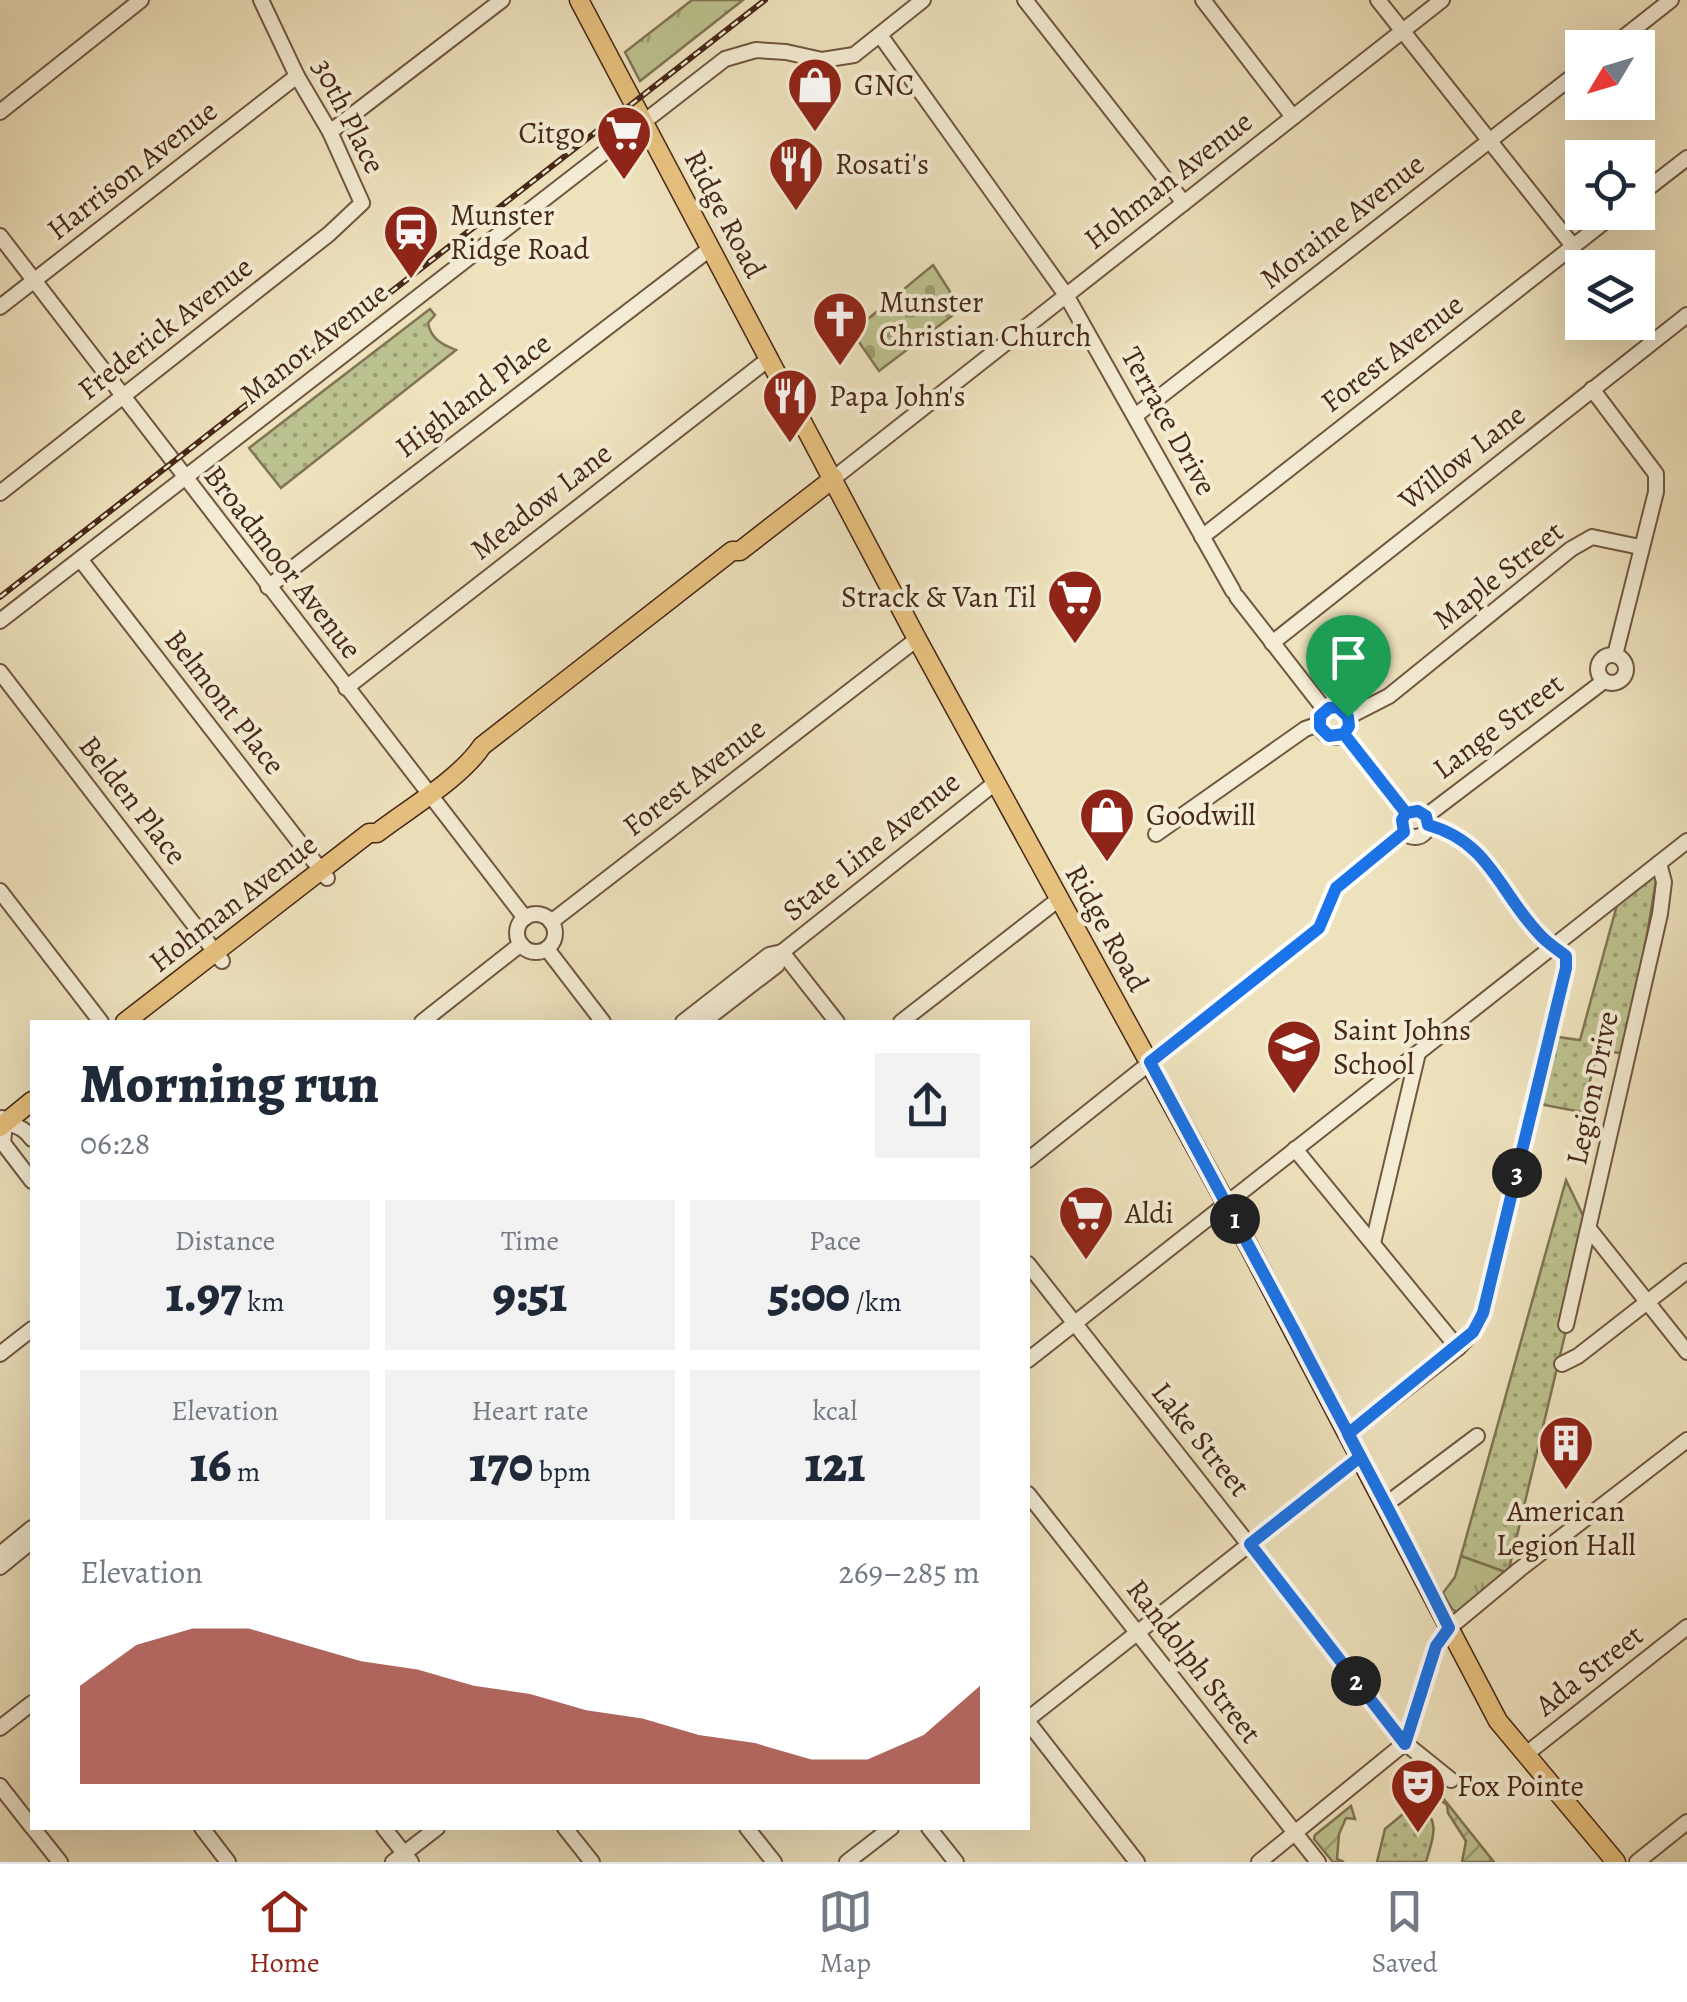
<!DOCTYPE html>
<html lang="en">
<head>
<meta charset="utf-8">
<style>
  body { margin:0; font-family:Alegreya,serif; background:#f2f2f3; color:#1f2937; height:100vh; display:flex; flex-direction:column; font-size:38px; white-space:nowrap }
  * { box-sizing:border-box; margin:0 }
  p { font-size:32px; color:#747a83 }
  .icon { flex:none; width:55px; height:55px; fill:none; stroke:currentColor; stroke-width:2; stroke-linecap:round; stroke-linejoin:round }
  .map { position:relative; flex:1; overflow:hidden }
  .drawer { position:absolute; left:30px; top:1020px; width:1000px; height:810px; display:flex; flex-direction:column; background:#fff; border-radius:0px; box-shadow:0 10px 40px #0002 }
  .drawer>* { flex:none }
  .needle { width:65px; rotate:232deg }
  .fabs { position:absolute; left:1565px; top:30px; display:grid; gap:20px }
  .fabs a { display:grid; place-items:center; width:90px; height:90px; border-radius:0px; background:#fff; box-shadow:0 10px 40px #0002; font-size:50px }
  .pin { position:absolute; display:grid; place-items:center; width:85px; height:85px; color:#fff; margin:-102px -42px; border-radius:50% 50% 50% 0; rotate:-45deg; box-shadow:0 0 10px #0007 }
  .pin .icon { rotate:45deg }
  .km { position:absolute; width:50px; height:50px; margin:-25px; border-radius:50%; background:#222; color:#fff; font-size:28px; line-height:50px; text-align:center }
  .round { display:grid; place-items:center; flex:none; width:105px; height:105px; border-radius:0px; background:#f2f2f3 }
  .headline { display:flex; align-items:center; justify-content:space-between; height:170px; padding:0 50px }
  h1 { font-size:55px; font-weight:800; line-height:75px }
  .metrics { display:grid; grid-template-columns:repeat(3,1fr); gap:15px; height:170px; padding:10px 50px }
  .metrics div { display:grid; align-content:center; border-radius:0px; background:#f2f2f3; text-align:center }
  .metrics b { font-size:50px; font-weight:800 }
  .metrics small { font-size:28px; font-weight:400 }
  .metrics p { font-size:28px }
  .chart { height:280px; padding:20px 50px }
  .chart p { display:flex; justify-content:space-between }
  .chart svg { width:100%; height:180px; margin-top:10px; fill:#8f2418; opacity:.7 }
  .dock { display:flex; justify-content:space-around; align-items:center; height:140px; border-top:2px solid #e0e1e3; background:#fff; font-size:28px; color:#747a83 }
  .dock a { display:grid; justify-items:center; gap:5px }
  .dock .active { color:#8f2418 }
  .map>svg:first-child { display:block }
</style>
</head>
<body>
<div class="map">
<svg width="1687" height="1862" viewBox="0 0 1687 1862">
  <defs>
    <pattern id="grass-dots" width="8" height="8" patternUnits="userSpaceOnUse" patternTransform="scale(2.5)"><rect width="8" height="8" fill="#bcc28f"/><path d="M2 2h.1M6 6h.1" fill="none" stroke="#9b9e74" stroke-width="1.8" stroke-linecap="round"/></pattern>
    <pattern id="cemetery-stones" width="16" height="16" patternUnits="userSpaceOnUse" patternTransform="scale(2.5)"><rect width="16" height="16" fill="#bcc28f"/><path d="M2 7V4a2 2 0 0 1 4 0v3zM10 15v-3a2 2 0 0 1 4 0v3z" fill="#9b9e74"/></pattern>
    <pattern id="park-tufts" width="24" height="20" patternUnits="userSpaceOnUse" patternTransform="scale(2.5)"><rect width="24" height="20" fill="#bcc28f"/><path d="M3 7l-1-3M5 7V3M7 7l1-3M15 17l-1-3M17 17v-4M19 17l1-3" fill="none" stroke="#9b9e74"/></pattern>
    <pattern id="garden-furrows" width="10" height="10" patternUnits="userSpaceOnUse" patternTransform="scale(2.5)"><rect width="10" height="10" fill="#bcc28f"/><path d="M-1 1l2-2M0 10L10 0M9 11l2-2" fill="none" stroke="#9b9e74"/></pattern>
  </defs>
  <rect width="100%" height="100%" fill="#eee2bd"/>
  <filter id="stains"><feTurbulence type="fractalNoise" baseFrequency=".002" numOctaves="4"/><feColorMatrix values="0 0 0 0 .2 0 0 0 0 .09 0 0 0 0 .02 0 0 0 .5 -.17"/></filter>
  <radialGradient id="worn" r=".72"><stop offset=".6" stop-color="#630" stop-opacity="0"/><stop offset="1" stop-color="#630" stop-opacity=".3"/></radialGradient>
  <g fill="url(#grass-dots)" stroke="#827454" stroke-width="2.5">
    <path d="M430,309L435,315L428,323C431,340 444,345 456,350L281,488L249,448Z"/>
    <polygon points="1659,863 1627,1054 1598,1050 1582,1112 1534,1103 1550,1036 1580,1040 1620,894"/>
    <polygon points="1566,1180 1590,1230 1508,1573 1461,1556"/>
    <path d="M1420,1806C1442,1821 1432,1840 1426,1862H1377L1385,1829L1409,1809L1420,1810Z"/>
  </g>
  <polygon fill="url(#cemetery-stones)" stroke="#827454" stroke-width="2.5" points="933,265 961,309 879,371 852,332"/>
  <g fill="url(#park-tufts)" stroke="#827454" stroke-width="2.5">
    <polygon points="692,0 743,0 640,81 625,52"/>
    <polygon points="1461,1556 1508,1573 1458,1613 1452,1609 1443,1593 1455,1577"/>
  </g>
  <g fill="url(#garden-furrows)" stroke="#827454" stroke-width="2.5">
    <polygon points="1443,1798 1494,1862 1462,1862 1466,1841 1448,1813 1447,1805 1440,1800"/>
    <polygon points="1351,1806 1355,1819 1346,1818 1339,1834 1337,1859 1344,1862 1333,1862 1314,1839 1315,1835"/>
  </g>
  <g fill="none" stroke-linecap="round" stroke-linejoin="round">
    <g stroke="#715641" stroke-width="18">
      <g id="minor">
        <polyline points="1025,0 1184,203"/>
        <polyline points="1203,0 1293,117"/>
        <polyline points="1378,0 1573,246"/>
        <polyline points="880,35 1066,295 1233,591"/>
        <polyline points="1610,48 1671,0"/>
        <polyline points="0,112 141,0"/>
        <polyline points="330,132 502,0"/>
        <polyline points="1638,196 1687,158"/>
        <polyline points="0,236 525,918"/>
        <polyline points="0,307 297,76"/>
        <polyline points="1592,389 1656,474 1656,492 1615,655"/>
        <polyline points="1135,416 1582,69"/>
        <polyline points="834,478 1442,0"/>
        <polyline points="0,493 329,234 362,203 330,132 297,76 261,0"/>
        <polyline points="1202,537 1617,212"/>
        <polyline points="80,559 327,878"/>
        <polyline points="268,587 711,248"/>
        <polyline points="1237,597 1325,710"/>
        <polyline points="0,621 725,59 756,50 786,52 822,60 854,55 923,0"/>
        <polyline points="1272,643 1687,315"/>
        <circle cx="1612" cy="669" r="14"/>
        <polyline points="0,672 222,961"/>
        <polyline points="346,688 770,358"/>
        <circle cx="1334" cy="722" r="15"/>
        <polyline points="1348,717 1389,696 1571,549 1592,537 1640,547"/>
        <polyline points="1344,733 1406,813"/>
        <circle cx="1415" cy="824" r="13"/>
        <polyline points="1426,816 1604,681"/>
        <polyline points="1156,834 1305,729 1319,724"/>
        <polyline points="0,891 101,1022"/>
        <circle cx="536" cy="933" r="19"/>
        <polyline points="551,922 917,639"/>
        <polyline points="547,949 603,1022"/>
        <polyline points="782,952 837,1022"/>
        <polyline points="422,1022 521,944"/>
        <polyline points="683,1022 769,955 782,952 995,783"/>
        <polyline points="703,1022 777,965 782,952"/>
        <polyline points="901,1022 1059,899"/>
        <path d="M2,1118C10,1128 20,1122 32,1139"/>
        <polyline points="5,1123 3,1143 32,1181"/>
        <polyline points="1295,1149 1458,1348"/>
        <polyline points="1028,1160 1319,928 1336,887 1404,832"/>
        <polyline points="1590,1230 1687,1352"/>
        <polyline points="1373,1243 1418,1053"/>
        <polyline points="1028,1264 1405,1743 1451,1780"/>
        <polyline points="1566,1325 1660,914 1664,882 1659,863"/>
        <polyline points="0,1354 32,1329"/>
        <polyline points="1028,1360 1687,841"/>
        <polyline points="1562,1364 1578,1356 1687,1271"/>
        <path d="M1348,1434L1458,1348L1473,1332L1483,1313L1566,968V956C1558,950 1549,944 1542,937C1500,896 1491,842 1428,825"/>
        <polyline points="1028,1494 1318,1862"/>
        <polyline points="1385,1505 1477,1436"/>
        <polyline points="0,1554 32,1528"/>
        <polyline points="0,1567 32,1541"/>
        <polyline points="1028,1719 1360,1457"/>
        <polyline points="1028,1722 1137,1862"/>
        <polyline points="0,1728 32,1703"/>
        <polyline points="1525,1755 1687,1627"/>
        <polyline points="0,1786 32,1827"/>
        <polyline points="33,1828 60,1862"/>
        <polyline points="202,1828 228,1862"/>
        <polyline points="384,1828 411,1862"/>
        <polyline points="565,1828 592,1862"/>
        <polyline points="747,1828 774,1862"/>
        <polyline points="929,1828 956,1862"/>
        <polyline points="393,1862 437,1828"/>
        <polyline points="847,1862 891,1828"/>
        <polyline points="1259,1862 1405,1743 1436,1647 1449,1628 1520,1569 1687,1440"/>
        <polyline points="1637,1862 1687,1822"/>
      </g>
    </g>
    <g stroke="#472718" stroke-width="21">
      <g id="major">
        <polyline points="579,0 917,639 1226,1203 1498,1721 1616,1862"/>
        <path d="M125,1022L369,833H377C408,809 461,778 482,746L732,551H740L834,478"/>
        <polyline points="0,1127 32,1101"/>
      </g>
    </g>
    <use href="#minor" stroke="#f4ecd4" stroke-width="14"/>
    <use href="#major" stroke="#e7c17e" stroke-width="18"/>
    <g stroke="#472718" stroke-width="6">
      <polyline id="rail" points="0,597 765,0"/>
    </g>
    <use href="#rail" stroke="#f4ecd4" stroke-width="2.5" stroke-dasharray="8" stroke-linecap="butt"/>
  </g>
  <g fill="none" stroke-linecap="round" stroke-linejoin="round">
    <g stroke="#fff" stroke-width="20">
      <path id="route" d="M1348,717L1349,726L1344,734L1406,813L1402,820L1404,832L1336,888L1319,928L1150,1062L1295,1332C1346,1431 1400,1528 1449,1628L1436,1646L1405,1744L1250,1544L1360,1457L1348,1434L1473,1332L1483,1313L1566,968V956C1558,950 1549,944 1542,937C1500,895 1491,842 1428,825L1426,816L1418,811L1406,813L1344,734L1329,736L1320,727V716L1329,708L1338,707L1348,717"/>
    </g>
    <use href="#route" stroke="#1a73e8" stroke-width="12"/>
  </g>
  <defs>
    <g id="shop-pin" transform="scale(2.875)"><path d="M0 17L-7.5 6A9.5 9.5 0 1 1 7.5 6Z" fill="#8f2418" stroke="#f4ecd4"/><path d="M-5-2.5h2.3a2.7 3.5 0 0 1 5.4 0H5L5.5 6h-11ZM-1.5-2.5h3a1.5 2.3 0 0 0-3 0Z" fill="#fff"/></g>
    <g id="supermarket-pin" transform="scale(2.875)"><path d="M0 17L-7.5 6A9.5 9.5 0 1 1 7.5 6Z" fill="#8f2418" stroke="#f4ecd4"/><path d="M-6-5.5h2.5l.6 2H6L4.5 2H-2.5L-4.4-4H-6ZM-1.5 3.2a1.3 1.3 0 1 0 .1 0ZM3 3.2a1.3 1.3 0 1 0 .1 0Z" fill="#fff"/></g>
    <g id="restaurant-pin" transform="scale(2.875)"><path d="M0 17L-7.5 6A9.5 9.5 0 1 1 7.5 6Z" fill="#8f2418" stroke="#f4ecd4"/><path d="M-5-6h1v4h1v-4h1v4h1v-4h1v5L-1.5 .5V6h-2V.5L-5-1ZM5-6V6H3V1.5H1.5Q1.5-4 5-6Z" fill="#fff"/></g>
    <g id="station-pin" transform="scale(2.875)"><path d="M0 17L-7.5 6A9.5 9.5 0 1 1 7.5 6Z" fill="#8f2418" stroke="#f4ecd4"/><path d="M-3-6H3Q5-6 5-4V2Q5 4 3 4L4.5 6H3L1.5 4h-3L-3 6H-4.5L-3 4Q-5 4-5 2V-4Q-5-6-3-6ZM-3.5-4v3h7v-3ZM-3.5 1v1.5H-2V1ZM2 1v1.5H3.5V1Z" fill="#fff"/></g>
    <g id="church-pin" transform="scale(2.875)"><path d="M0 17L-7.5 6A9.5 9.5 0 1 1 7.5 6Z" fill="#8f2418" stroke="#f4ecd4"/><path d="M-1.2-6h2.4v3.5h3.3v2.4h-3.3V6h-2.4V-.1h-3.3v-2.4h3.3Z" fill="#fff"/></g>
    <g id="school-pin" transform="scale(2.875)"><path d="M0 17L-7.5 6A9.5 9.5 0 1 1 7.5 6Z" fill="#8f2418" stroke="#f4ecd4"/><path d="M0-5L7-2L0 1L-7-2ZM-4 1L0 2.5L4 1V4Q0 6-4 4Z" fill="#fff"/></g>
    <g id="building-pin" transform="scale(2.875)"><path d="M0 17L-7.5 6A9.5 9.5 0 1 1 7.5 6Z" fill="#8f2418" stroke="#f4ecd4"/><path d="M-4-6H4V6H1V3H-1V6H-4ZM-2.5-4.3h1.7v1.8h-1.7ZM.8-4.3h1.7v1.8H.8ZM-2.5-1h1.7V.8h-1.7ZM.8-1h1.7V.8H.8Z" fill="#fff"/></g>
    <g id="theatre-pin" transform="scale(2.875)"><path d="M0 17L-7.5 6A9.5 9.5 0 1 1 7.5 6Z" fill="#8f2418" stroke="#f4ecd4"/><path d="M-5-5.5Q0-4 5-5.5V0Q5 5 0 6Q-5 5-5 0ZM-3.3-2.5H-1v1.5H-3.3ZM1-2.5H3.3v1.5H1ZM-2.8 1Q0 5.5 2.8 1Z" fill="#fff"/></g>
  </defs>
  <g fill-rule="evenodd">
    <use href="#shop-pin" x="815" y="85"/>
    <use href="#supermarket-pin" x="624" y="133"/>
    <use href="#restaurant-pin" x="796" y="164"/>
    <use href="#station-pin" x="411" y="232"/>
    <use href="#church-pin" x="840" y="319"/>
    <use href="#restaurant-pin" x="790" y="396"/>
    <use href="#supermarket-pin" x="1075" y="597"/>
    <use href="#shop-pin" x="1107" y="815"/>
    <use href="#school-pin" x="1294" y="1047"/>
    <use href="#supermarket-pin" x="1086" y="1213"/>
    <use href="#building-pin" x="1566" y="1443"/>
    <use href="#theatre-pin" x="1418" y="1786"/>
  </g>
  <g text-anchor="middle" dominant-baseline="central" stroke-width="8" stroke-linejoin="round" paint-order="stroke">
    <g font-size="30" fill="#472718" stroke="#f4ecd4" text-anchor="start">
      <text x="854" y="85">GNC</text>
      <text x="585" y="133" text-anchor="end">Citgo</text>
      <text x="835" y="164">Rosati's</text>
      <text x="450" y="215">Munster<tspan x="450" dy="34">Ridge Road</tspan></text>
      <text x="879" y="302">Munster<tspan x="879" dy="34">Christian Church</tspan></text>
      <text x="829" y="396">Papa John's</text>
      <text x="1036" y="597" text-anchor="end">Strack &amp; Van Til</text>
      <text x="1146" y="815">Goodwill</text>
      <text x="1333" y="1030">Saint Johns<tspan x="1333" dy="34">School</tspan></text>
      <text x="1125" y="1213">Aldi</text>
      <text x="1566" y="1511" text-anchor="middle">American<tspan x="1566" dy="34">Legion Hall</tspan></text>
      <text x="1457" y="1786">Fox Pointe</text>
    </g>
    <g font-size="30" fill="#472718" stroke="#f4ecd4">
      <text transform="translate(349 116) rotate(63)">30th Place</text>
      <text transform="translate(132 170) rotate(-38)">Harrison Avenue</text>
      <text transform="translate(1168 180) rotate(-38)">Hohman Avenue</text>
      <text transform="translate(725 214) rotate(62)">Ridge Road</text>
      <text transform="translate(1342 221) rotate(-38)">Moraine Avenue</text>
      <text transform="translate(165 328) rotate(-38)">Frederick Avenue</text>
      <text transform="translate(314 343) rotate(-38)">Manor Avenue</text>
      <text transform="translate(1392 353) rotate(-38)">Forest Avenue</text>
      <text transform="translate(473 395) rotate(-37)">Highland Place</text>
      <text transform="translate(1169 421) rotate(61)">Terrace Drive</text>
      <text transform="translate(1462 457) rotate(-38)">Willow Lane</text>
      <text transform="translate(541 501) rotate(-38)">Meadow Lane</text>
      <text transform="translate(283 562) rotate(52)">Broadmoor Avenue</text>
      <text transform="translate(1498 575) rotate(-38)">Maple Street</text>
      <text transform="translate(225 702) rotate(52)">Belmont Place</text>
      <text transform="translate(1498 726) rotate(-37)">Lange Street</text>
      <text transform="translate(694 777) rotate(-38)">Forest Avenue</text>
      <text transform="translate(133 800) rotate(52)">Belden Place</text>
      <text transform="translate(871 846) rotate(-39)">State Line Avenue</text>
      <text transform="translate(233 903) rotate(-38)">Hohman Avenue</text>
      <text transform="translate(1107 928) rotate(61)">Ridge Road</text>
      <text transform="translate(1592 1088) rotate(-78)">Legion Drive</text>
      <text transform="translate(1201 1439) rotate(51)">Lake Street</text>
      <text transform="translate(1194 1661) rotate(52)">Randolph Street</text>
      <text transform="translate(1589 1670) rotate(-38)">Ada Street</text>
    </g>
  </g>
  <rect width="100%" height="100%" filter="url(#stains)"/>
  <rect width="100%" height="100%" fill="url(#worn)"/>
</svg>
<div class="fabs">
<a><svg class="needle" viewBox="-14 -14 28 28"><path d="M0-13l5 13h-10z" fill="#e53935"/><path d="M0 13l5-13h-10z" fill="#747a83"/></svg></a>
<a><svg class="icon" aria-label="locate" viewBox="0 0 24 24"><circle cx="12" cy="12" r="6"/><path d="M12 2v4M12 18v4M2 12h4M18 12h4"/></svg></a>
<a><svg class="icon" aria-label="layers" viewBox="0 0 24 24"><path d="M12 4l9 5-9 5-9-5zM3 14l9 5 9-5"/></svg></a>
</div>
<div class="pin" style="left:1348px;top:717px;background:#1e9e55"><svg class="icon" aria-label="arrive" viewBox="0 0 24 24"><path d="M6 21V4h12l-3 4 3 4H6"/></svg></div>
<b class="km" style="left:1235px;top:1219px">1</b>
<b class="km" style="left:1356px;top:1681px">2</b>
<b class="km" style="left:1517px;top:1173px">3</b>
<section class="drawer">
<div class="headline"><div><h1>Morning run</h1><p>06:28</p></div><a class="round"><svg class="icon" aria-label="share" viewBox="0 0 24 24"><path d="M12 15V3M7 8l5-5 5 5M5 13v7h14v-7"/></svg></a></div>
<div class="metrics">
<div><p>Distance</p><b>1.97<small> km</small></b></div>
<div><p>Time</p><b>9:51</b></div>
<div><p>Pace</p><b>5:00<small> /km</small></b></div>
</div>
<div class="metrics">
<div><p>Elevation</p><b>16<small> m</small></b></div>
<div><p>Heart rate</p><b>170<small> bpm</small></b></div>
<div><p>kcal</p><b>121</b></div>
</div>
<div class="chart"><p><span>Elevation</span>269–285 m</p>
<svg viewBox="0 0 160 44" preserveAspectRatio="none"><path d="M0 44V20L10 10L20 6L30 6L40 10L50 14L60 16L70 20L80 22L90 26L100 28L110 32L120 34L130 38L140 38L150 32L160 20V44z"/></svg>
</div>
</section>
</div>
<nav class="dock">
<a class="active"><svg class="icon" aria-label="home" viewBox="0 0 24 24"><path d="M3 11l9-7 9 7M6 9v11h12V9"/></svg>Home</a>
<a><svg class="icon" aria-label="map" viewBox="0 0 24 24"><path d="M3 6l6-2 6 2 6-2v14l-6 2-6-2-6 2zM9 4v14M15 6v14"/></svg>Map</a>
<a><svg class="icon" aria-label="saved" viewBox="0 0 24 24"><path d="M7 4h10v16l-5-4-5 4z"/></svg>Saved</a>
</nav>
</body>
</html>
